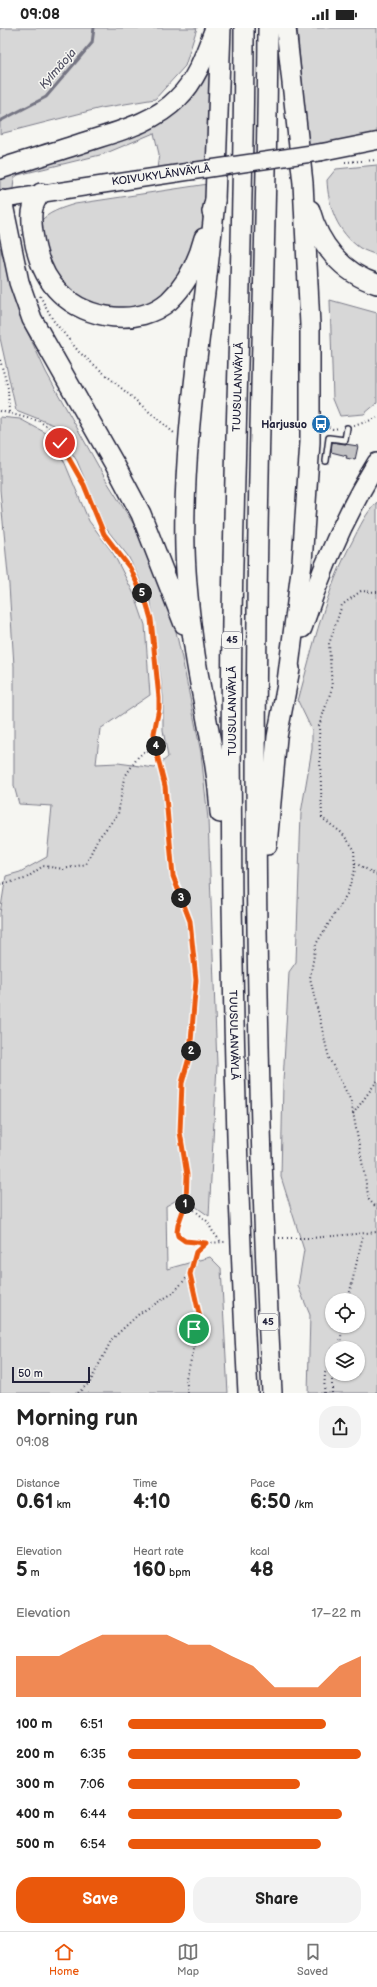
<!DOCTYPE html>
<html lang="en">
<head>
<meta charset="utf-8">
<style>
  body { margin:0; font-family:"Balsamiq Sans",sans-serif; background:#f2f2f2; color:#222; height:100vh; display:flex; flex-direction:column; font-size:15px; white-space:nowrap }
  * { box-sizing:border-box; margin:0 }
  p { font-size:13px; color:#767676 }
  .icon { flex:none; width:22px; height:22px; fill:none; stroke:currentColor; stroke-width:2; stroke-linecap:round; stroke-linejoin:round }
  .map { position:relative; height:1365px; overflow:hidden }
  .drawer { display:flex; flex-direction:column; background:#fff; flex:1 }
  .drawer>* { flex:none }
  .fabs { position:absolute; left:325px; top:1265px; display:grid; gap:8px }
  .fabs a { display:grid; place-items:center; width:40px; height:40px; border-radius:50%; background:#fff; box-shadow:0 1px 3px #0004; font-size:20px }
  .scale { position:absolute; left:12px; bottom:10px; width:78px; box-sizing:border-box; padding-left:4px; border:2px solid #22223b; border-top:0; font-size:11px; line-height:14px; white-space:nowrap; color:#22223b; -webkit-text-stroke:3px #f6f6f2; paint-order:stroke }
  .pin { position:absolute; display:grid; place-items:center; width:34px; height:34px; color:#fff; margin:-17px; border:2px solid #fff; border-radius:50%; box-shadow:0 1px 4px #0007 }
  .km { position:absolute; width:20px; height:20px; margin:-10px; border-radius:50%; background:#222; color:#fff; font-size:11px; line-height:20px; text-align:center }
  .round { display:grid; place-items:center; flex:none; width:42px; height:42px; border-radius:16px; background:#f2f2f2 }
  .head { display:flex; align-items:center; justify-content:space-between; height:68px; padding:0 16px }
  h1 { font-size:22px; font-weight:700; line-height:30px }
  .figures { display:grid; grid-template-columns:repeat(3,1fr); gap:6px; height:68px; padding:4px 16px }
  .figures div { display:grid; align-content:center }
  .figures b { font-size:20px; font-weight:700 }
  .figures small { font-size:11px; font-weight:400 }
  .figures p { font-size:11px }
  .chart { height:112px; padding:8px 16px }
  .chart p { display:flex; justify-content:space-between }
  .chart svg { width:100%; height:72px; margin-top:4px; fill:#ea580c; opacity:.7 }
  .action { display:flex; gap:8px; margin-top:auto; padding:8px 16px }
  .action a { flex:1; height:46px; border-radius:16px; background:#ea580c; color:#fff; font-size:16px; font-weight:700; line-height:46px; text-align:center }
  .action a+a { background:#f2f2f2; color:#222 }
  ul { padding:0 16px; list-style:none; font-size:13px }
  li { display:grid; grid-template-columns:64px 48px 1fr; align-items:center; height:30px }
  li i { height:10px; border-radius:5px; background:#ea580c }
  .status { display:flex; justify-content:space-between; align-items:center; height:28px; padding:0 20px; background:#fff; direction:ltr }
  .status svg { height:11px; fill:currentColor }
  .dock { display:flex; justify-content:space-around; align-items:center; height:56px; border-top:1px solid #e0e0e0; background:#fff; font-size:11px; color:#767676 }
  .dock a { display:grid; justify-items:center; gap:2px }
  .dock .active { color:#ea580c }
  .map>svg:first-child { display:block }
</style>
</head>
<body>
<div class="status"><b>09:08</b><svg viewBox="0 0 49 12"><path d="M0 12V9h3v3zM5 12V6h3v6zM10 12V3h3v9zM15 12V0h3v12zM26 1h20v11H26zM47 4h2v5h-2z"/></svg></div>
<div class="map">
<svg width="377" height="1365" viewBox="0 0 377 1365">
  <rect width="100%" height="100%" fill="#f6f6f2"/>
  <filter id="ink" filterUnits="userSpaceOnUse"><feTurbulence type="fractalNoise" baseFrequency=".025" numOctaves="2"/><feDisplacementMap in="SourceGraphic" scale="8" xChannelSelector="R" yChannelSelector="G"/><feConvolveMatrix kernelMatrix="1 2 1 2 8 2 1 2 1" color-interpolation-filters="sRGB"/></filter>
  <g filter="url(#ink)">
    <g fill="#d7d7d7" stroke="#7c7c89" fill-rule="evenodd">
      <polygon points="0,0 197,0 185,38 155,71 101,80 0,106"/>
      <polygon points="297,0 377,0 377,108 308,117"/>
      <polygon points="214,21 212,132 157,141 159,126 154,105 104,126 18,147 14,150 13,161 0,163 0,147 136,104"/>
      <path d="M377,137V227C372,225 365,223 360,220C337,204 328,178 327,152L336,141Z"/>
      <path d="M208,156L207,189L189,238L153,276L111,284L66,264L46,229L39,195C48,184 62,180 75,176Z"/>
      <polygon points="0,219 20,288 46,344 106,452 138,503 173,590 183,635 201,725 208,791 217,1037 209,1188 182,1169 166,1178 167,1241 210,1229 221,1240 228,1365 0,1365 0,885 6,848 20,844 47,829 52,778 19,776 14,758 14,638 9,557 0,462 0,389 20,391 46,405 55,423 64,433 89,493 113,525 135,568 145,597 150,667 100,701 96,736 118,735 155,740 168,729 163,702 163,669 151,575 128,528 104,498 77,433 54,397 16,382 0,310"/>
      <polygon points="330,272 377,285 377,375 364,386 340,388 333,371"/>
      <path d="M377,474V1365H308L310,1287L298,1258L304,1222L281,1149L283,1054L289,944L296,934L301,785L312,721V702L298,673C313,618 326,562 353,512C360,498 366,485 377,474ZM332,1272H358V1298H332ZM332,1320H358V1346H332Z"/>
    </g>
    <g fill="none" stroke-linecap="round" stroke-linejoin="round">
      <polyline stroke="#757583" stroke-width="3" points="0,93 46,69 92,15 94,0"/>
    </g>
    <polygon fill="#c2c2c4" stroke="#22223b" points="332,414 358,418 355,432 346,430 347,428 331,424"/>
    <g fill="none" stroke-linecap="round" stroke-linejoin="round">
      <g stroke="#22223b" stroke-width="8">
        <polyline id="service" points="326,433 329,410 345,412 347,400"/>
      </g>
      <g stroke="#22223b" stroke-width="19">
        <g id="primary">
          <polyline points="322,124 377,113"/>
          <polyline points="0,172 193,143"/>
        </g>
      </g>
      <g stroke="#22223b" stroke-width="22">
        <g id="motorway">
          <path id="s1" d="M244,0C244,197 235,393 232,590C229,848 234,1107 248,1365"/>
          <path d="M268,0C267,197 258,393 257,590C254,848 258,1107 272,1365"/>
          <polyline points="286,0 303,155 310,297 310,414 302,535 287,654"/>
          <path d="M0,141C27,132 55,124 82,115C115,104 153,96 178,70C197,52 206,24 215,0"/>
          <path d="M41,165C30,178 31,189 33,205C36,226 44,250 60,265C87,292 139,299 169,273C187,256 198,233 204,210"/>
          <polyline points="2,172 19,254 32,291 115,437 141,486 184,596"/>
          <path d="M215,172C205,288 182,404 185,521C186,556 190,591 195,626C203,679 217,731 220,785"/>
          <path d="M310,182C319,216 342,245 377,256"/>
          <polyline points="212,184 215,172 221,0"/>
          <path d="M302,600C321,542 345,487 377,435"/>
          <polyline points="267,817 277,709 290,641"/>
        </g>
      </g>
      <g stroke="#22223b" stroke-width="2" stroke-dasharray="1 3" stroke-linecap="butt">
        <polyline points="345,134 377,132"/>
        <polyline points="40,268 53,292 79,324 174,405"/>
        <polyline points="0,332 8,360 9,384"/>
        <polyline points="0,383 39,393 51,401 72,434 84,457 104,506 130,540 147,577 153,607 159,670 159,680 154,705 156,723 165,758 173,848 190,893 196,952 190,1026 182,1055 180,1078 180,1104 187,1147 185,1174 178,1197 177,1205 178,1208 185,1213 203,1215 226,1214"/>
        <polyline points="325,397 333,401 340,400"/>
        <polyline points="354,398 377,390"/>
        <polyline points="377,564 361,563 342,577 329,616 332,660 319,698 322,790 342,805 354,821 355,842 347,866 316,916 310,950 329,1030 351,1073 369,1172 377,1180"/>
        <polyline points="355,835 377,847"/>
        <polyline points="0,856 25,851 43,838 64,841 86,836 97,812 118,786 124,750 138,729 144,724 154,723 156,726"/>
        <polyline points="353,1086 377,1053"/>
        <polyline points="185,1174 207,1193 213,1204 221,1214"/>
        <polyline points="279,1210 311,1210 377,1204"/>
        <polyline points="348,1272 363,1207"/>
        <polyline points="339,1320 343,1298"/>
        <polyline points="78,1365 90,1354 112,1311 140,1285 173,1265 190,1246 196,1224 205,1215"/>
        <polyline points="188,1365 186,1350 196,1314 194,1301 200,1289 190,1246"/>
        <polyline points="324,1365 325,1345 332,1334"/>
        <polyline points="332,1365 332,1346"/>
        <polyline points="376,1365 377,1363"/>
      </g>
      <use href="#service" stroke="#f6f6f2" stroke-width="5"/>
      <use href="#primary" stroke="#f6f6f2" stroke-width="16"/>
      <use href="#motorway" stroke="#f6f6f2" stroke-width="19"/>
      <g stroke="#22223b" stroke-width="19" stroke-linecap="butt">
        <polyline id="primary-bridge" points="193,143 322,124"/>
      </g>
      <use href="#primary-bridge" stroke="#f6f6f2" stroke-width="16"/>
    </g>
  </g>
  <g fill="none" stroke-linecap="round" stroke-linejoin="round" filter="url(#ink)">
    <g stroke="#fff" stroke-width="8">
      <polyline id="route" points="60,415 84,457 104,506 130,540 147,577 151,591 159,670 159,680 154,705 156,723 165,758 173,848 190,893 196,952 190,1026 182,1055 180,1104 187,1147 186,1174 178,1197 177,1204 178,1208 185,1213 206,1215 196,1224 190,1246 200,1290 194,1301"/>
    </g>
    <use href="#route" stroke="#ea580c" stroke-width="5"/>
  </g>
  <defs>
    <g id="bus-disc" transform="scale(1)"><circle r="9.5" fill="#1f6fb2" stroke="#f6f6f2"/><path d="M-5-6H5V4H4V6H2V4H-2V6H-4V4H-5ZM-3.5-4V0h7V-4ZM-3.5 1.2v1.5H-2V1.2ZM2 1.2v1.5H3.5V1.2Z" fill="#fff"/></g>
  </defs>
  <g fill-rule="evenodd">
    <use href="#bus-disc" x="321" y="396"/>
  </g>
  <g text-anchor="middle" dominant-baseline="central" stroke-width="3" stroke-linejoin="round" paint-order="stroke">
    <g fill="#f6f6f2" stroke="#626272" stroke-width="1">
      <rect x="222" y="604" width="20" height="16" rx="3"/>
      <rect x="258" y="1286" width="20" height="16" rx="3"/>
    </g>
    <g font-size="10" font-weight="bold" fill="#22223b">
      <text x="232" y="612">45</text>
      <text x="268" y="1294">45</text>
    </g>
    <g font-size="11" fill="#22223b" stroke="#f6f6f2">
      <text transform="translate(161 147) rotate(-8)">KOIVUKYLÄNVÄYLÄ</text>
      <text transform="translate(238 359) rotate(-88)">TUUSULANVÄYLÄ</text>
      <text transform="translate(232 683) rotate(-90)">TUUSULANVÄYLÄ</text>
      <text stroke="none"><textPath href="#s1" startOffset="1007">TUUSULANVÄYLÄ</textPath></text>
    </g>
    <g font-size="11" font-weight="bold" fill="#22223b" stroke="#f6f6f2" text-anchor="end">
      <text x="307" y="396">Harjusuo</text>
    </g>
    <g font-size="12" font-style="italic" fill="#535365" stroke="#f6f6f2">
      <text transform="translate(58 41) rotate(-49)">Kylmäoja</text>
    </g>
  </g>
</svg>
<div class="fabs">
<a><svg class="icon" aria-label="locate" viewBox="0 0 24 24"><circle cx="12" cy="12" r="6"/><path d="M12 2v4M12 18v4M2 12h4M18 12h4"/></svg></a>
<a><svg class="icon" aria-label="layers" viewBox="0 0 24 24"><path d="M12 4l9 5-9 5-9-5zM3 14l9 5 9-5"/></svg></a>
</div>
<div class="scale">50 m</div>
<div class="pin" style="left:194px;top:1301px;background:#1e9e55"><svg class="icon" aria-label="arrive" viewBox="0 0 24 24"><path d="M6 21V4h12l-3 4 3 4H6"/></svg></div>
<div class="pin" style="left:60px;top:415px;background:#d93025"><svg class="icon" aria-label="check" viewBox="0 0 24 24"><path d="M5 12l5 5 9-10"/></svg></div>
<b class="km" style="left:185px;top:1176px">1</b>
<b class="km" style="left:191px;top:1023px">2</b>
<b class="km" style="left:181px;top:870px">3</b>
<b class="km" style="left:156px;top:718px">4</b>
<b class="km" style="left:142px;top:565px">5</b>
</div>
<section class="drawer">
<div class="head"><div><h1>Morning run</h1><p>09:08</p></div><a class="round"><svg class="icon" aria-label="share" viewBox="0 0 24 24"><path d="M12 15V3M7 8l5-5 5 5M5 13v7h14v-7"/></svg></a></div>
<div class="figures">
<div><p>Distance</p><b>0.61<small> km</small></b></div>
<div><p>Time</p><b>4:10</b></div>
<div><p>Pace</p><b>6:50<small> /km</small></b></div>
</div>
<div class="figures">
<div><p>Elevation</p><b>5<small> m</small></b></div>
<div><p>Heart rate</p><b>160<small> bpm</small></b></div>
<div><p>kcal</p><b>48</b></div>
</div>
<div class="chart"><p><span>Elevation</span>17–22 m</p>
<svg viewBox="0 0 160 44" preserveAspectRatio="none"><path d="M0 44V19L10 19L20 19L30 12L40 6L50 6L60 6L70 6L80 12L90 12L100 19L110 25L120 38L130 38L140 38L150 25L160 19V44z"/></svg>
</div>
<ul>
<li><b>100 m</b>6:51<i style="width:85%"></i></li>
<li><b>200 m</b>6:35<i style="width:100%"></i></li>
<li><b>300 m</b>7:06<i style="width:74%"></i></li>
<li><b>400 m</b>6:44<i style="width:92%"></i></li>
<li><b>500 m</b>6:54<i style="width:83%"></i></li>
</ul>
<div class="action"><a>Save</a><a>Share</a></div>
</section>
<nav class="dock">
<a class="active"><svg class="icon" aria-label="home" viewBox="0 0 24 24"><path d="M3 11l9-7 9 7M6 9v11h12V9"/></svg>Home</a>
<a><svg class="icon" aria-label="map" viewBox="0 0 24 24"><path d="M3 6l6-2 6 2 6-2v14l-6 2-6-2-6 2zM9 4v14M15 6v14"/></svg>Map</a>
<a><svg class="icon" aria-label="saved" viewBox="0 0 24 24"><path d="M7 4h10v16l-5-4-5 4z"/></svg>Saved</a>
</nav>
</body>
</html>
